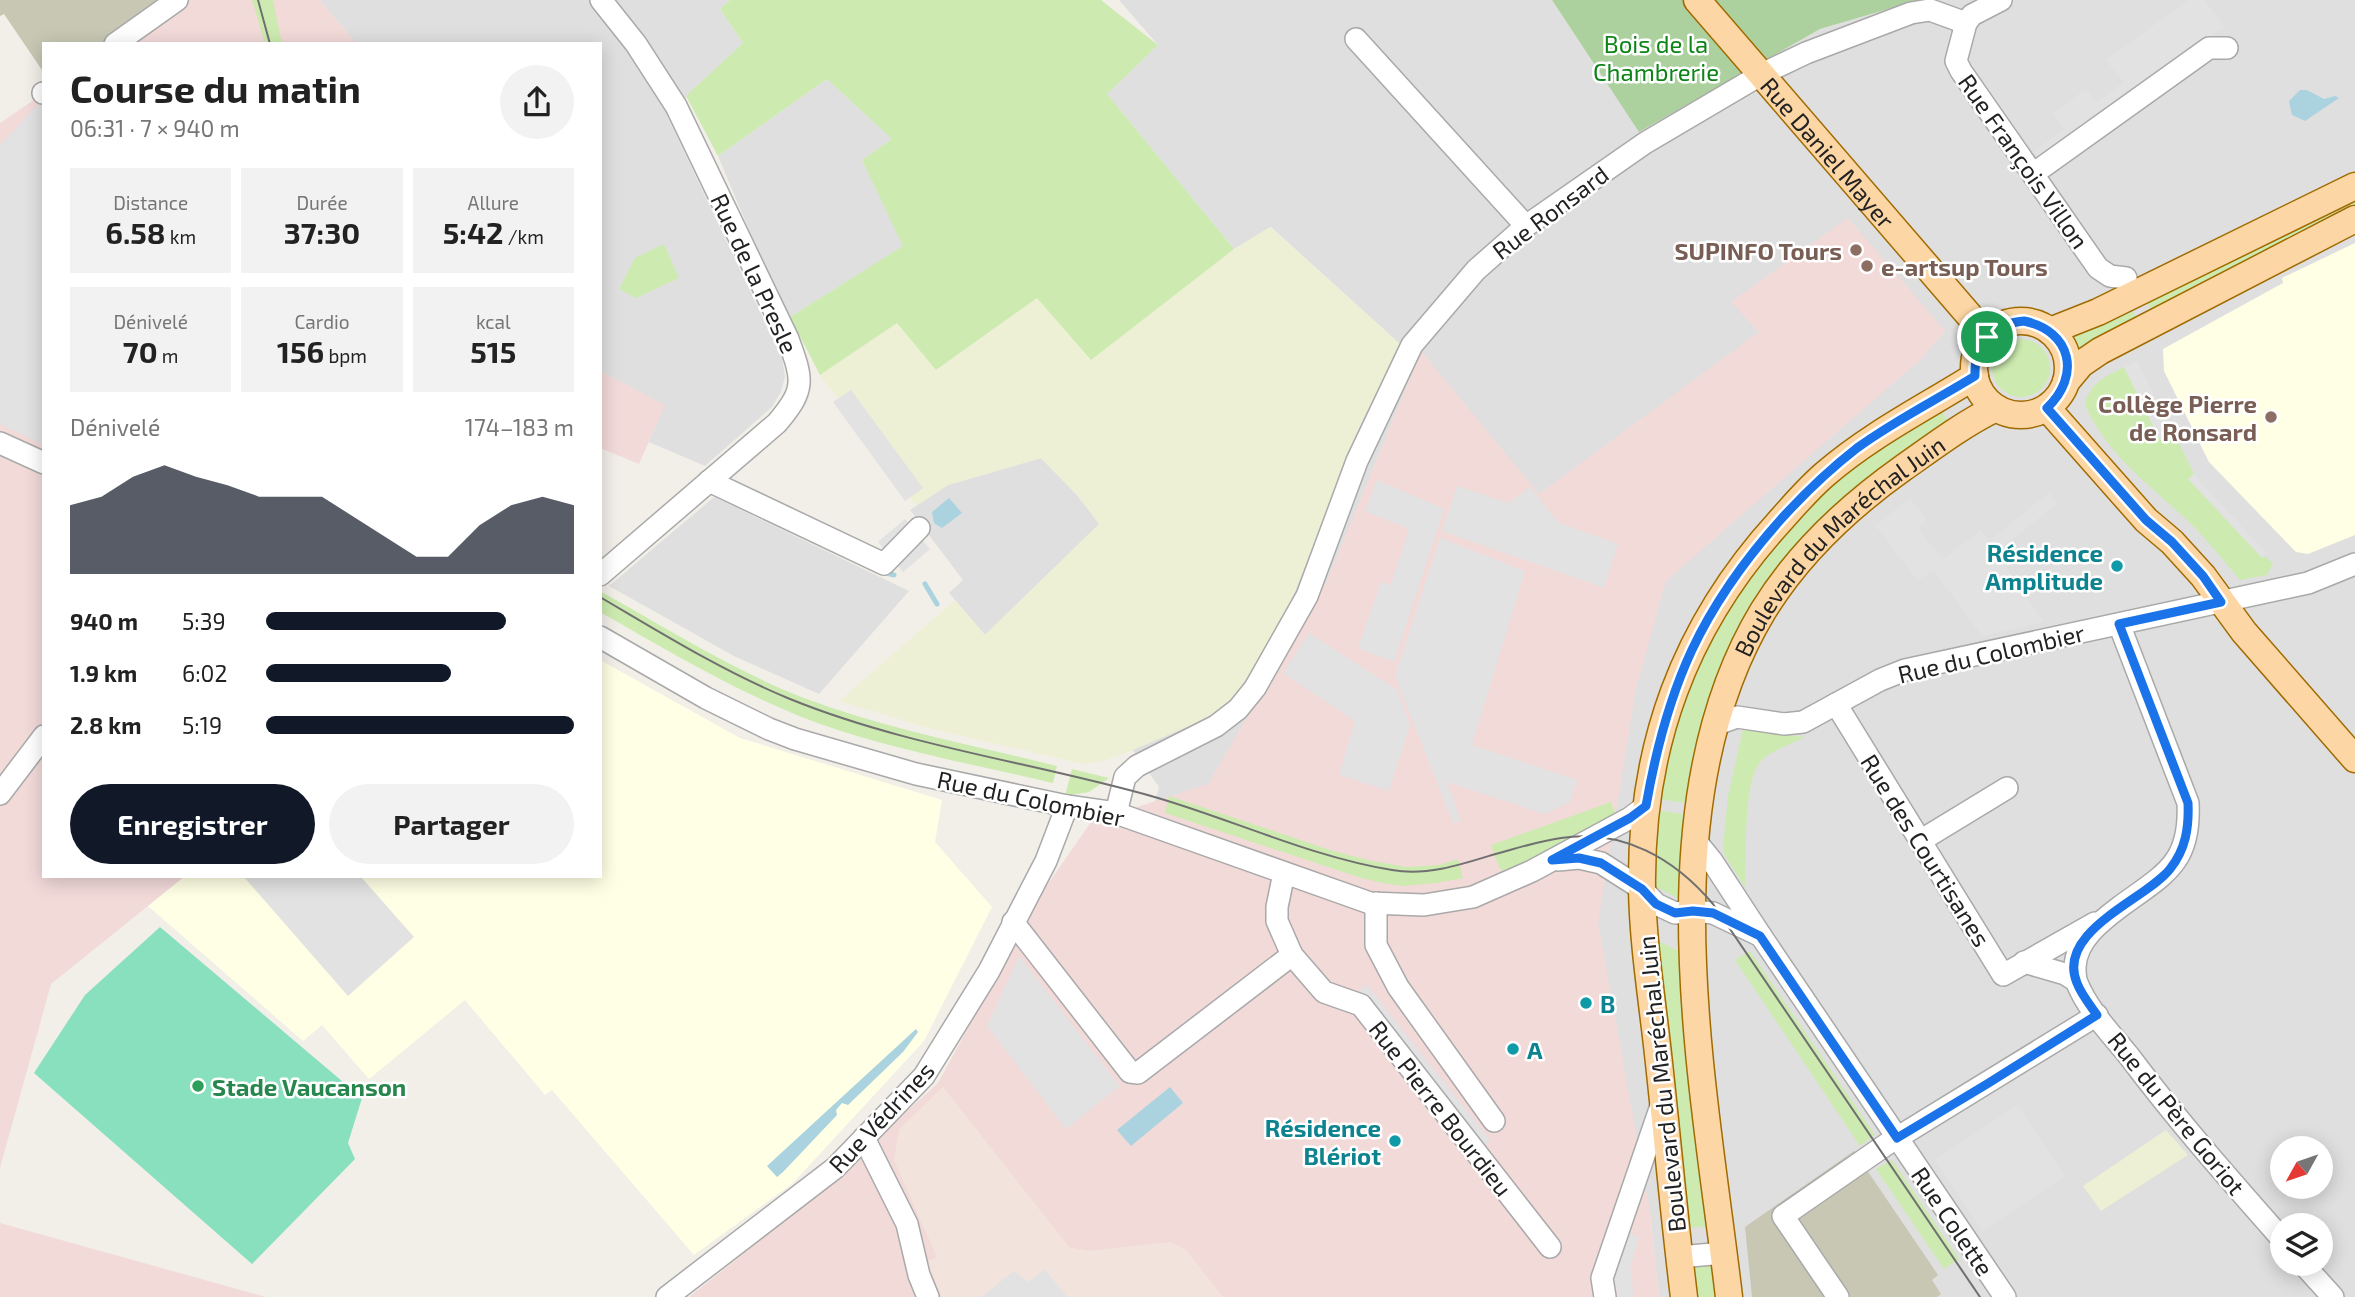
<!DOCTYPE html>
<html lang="fr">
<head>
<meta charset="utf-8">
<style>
  body { margin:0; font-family:"Exo 2",sans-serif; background:#f2f2f2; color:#222; height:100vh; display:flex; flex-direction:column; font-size:26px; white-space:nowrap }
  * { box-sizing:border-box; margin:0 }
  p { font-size:23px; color:#767676 }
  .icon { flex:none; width:38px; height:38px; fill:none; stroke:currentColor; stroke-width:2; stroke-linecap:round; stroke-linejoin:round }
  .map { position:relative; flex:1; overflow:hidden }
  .drawer { position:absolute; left:42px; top:42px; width:560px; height:836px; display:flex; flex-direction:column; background:#fff; border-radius:0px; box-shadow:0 4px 18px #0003 }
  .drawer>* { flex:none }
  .needle { width:46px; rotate:230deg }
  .fabs { position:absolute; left:2270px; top:1136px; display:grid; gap:14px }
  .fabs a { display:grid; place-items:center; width:63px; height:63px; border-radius:50%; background:#fff; box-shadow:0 4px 18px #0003; font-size:35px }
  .pin { position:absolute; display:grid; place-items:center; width:60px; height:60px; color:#fff; margin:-30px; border:4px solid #fff; border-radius:50%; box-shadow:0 2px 7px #0007 }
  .round { display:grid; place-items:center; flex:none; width:74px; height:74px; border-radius:37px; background:#f2f2f2 }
  .summary { display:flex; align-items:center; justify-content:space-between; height:119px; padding:0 28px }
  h1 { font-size:38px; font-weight:700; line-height:52px }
  .stats { display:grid; grid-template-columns:repeat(3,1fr); gap:10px; height:119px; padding:7px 28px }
  .stats div { display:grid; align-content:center; border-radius:0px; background:#f2f2f2; text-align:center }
  .stats b { font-size:30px; font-weight:700 }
  .stats small { font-size:19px; font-weight:400 }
  .stats p { font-size:19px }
  .chart { height:196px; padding:14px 28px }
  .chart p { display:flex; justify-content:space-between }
  .chart svg { width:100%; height:126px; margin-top:7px; fill:#111827; opacity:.7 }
  .primary-button { display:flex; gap:14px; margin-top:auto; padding:14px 28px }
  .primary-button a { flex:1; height:80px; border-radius:42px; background:#111827; color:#fff; font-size:28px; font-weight:700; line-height:80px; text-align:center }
  .primary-button a+a { background:#f2f2f2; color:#222 }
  ul { padding:0 28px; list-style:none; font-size:23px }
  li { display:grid; grid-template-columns:112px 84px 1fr; align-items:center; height:52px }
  li i { height:18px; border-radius:9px; background:#111827 }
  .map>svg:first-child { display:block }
</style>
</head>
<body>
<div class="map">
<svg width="2355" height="1297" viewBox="0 0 2355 1297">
  <rect width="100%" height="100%" fill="#f2efe9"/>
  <g fill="#e0dfdf" fill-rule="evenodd">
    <polygon points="319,0 730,0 720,9 743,43 667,116 782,358 785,377 781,392 772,407 705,466 649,442 664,405 600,371 600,44 357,44"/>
    <path d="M1119,0H1552L1639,131L1820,29L1919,0H2355V1297H1659L1650,1211L1152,813L1159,787L1132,749L1205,719L1288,609L1359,428L1400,344L1271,227L1234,249L1106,93L1158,45ZM2282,1148H2320V1186H2282ZM2282,1225H2320V1264H2282Z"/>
    <polygon points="827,79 893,139 862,160 904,246 790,317 765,268 718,156"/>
    <polygon points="1041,458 1077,495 1100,524 985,635 949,593 963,580 910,510 948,485"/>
    <polygon points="714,497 909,591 819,694 734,656 609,586"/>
  </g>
  <g fill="#f2dad9">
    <polygon points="178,0 319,0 357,44 115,44"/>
    <polygon points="44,93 44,877 184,877 51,984 0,1168 0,123"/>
    <polygon points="1848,218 1945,331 1921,359 1666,581 1636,688 1598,923 1650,1211 1659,1297 689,1297 786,1220 938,1083 1041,894 1091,822 1208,784 1327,581 1421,351 1539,494 1759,332 1731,302"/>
    <polygon points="600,371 665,405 639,464 600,448"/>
    <polygon points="0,1223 266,1297 0,1297"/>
  </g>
  <g fill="#ffffe5">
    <polygon points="2355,243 2355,535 2308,554 2296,552 2209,462 2164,371 2163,349 2283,283 2282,278"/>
    <polygon points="600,660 740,738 942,800 935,842 992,907 924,1041 792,1184 694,1255 552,1090 545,1095 465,1000 369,1079 322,1025 303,1041 148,906 184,877 600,877"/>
  </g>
  <polygon fill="#f3e3dd" points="943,1087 1069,1247 1088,1251 1171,1242 1186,1250 1223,1297 942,1297 927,1262 937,1257 894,1160 899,1129"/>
  <g fill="#c7c7b4">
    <polygon points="0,0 178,0 115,44 44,44 44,73 4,14 0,16"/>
    <polygon points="1854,1151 1938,1275 1932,1280 1941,1294 1937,1297 1752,1297 1745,1227"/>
  </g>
  <g fill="#eef0d5">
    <polygon points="1270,227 1400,344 1359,428 1288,609 1265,651 1229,704 1205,719 1126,753 1106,760 1083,764 928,728 839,701 955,600 985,635 1099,524 1077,495 1041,458 948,485 916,506 820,375 897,323 937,370 1037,298 1234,249"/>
    <polygon points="2166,1130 2188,1155 2101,1211 2083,1186"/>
  </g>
  <g fill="#cdebb0">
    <polygon points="252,0 273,0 282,44 265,44"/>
    <polygon points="730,0 1101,0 1158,45 1107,94 1234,249 1091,360 1037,298 936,370 897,323 820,375 790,317 903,246 862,160 892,139 827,79 718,156 686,96 743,43 720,9"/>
    <polygon points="2355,196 2355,208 2152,312 2146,300"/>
    <polygon points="664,244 679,278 636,298 619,289 635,258"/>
    <polygon points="2130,307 2138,320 2075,357 2066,337"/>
    <circle cx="2021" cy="368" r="29"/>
    <path d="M2124,367L2160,439L2174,433L2194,474L2189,478L2263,558L2265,556L2273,564L2267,575L2240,580C2226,564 2213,547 2198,531C2161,493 2105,456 2085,404C2091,382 2105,377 2124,367Z"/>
    <polygon points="1941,409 1949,423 1772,583 1691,804 1658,799 1662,756 1705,643 1769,546 1851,465"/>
    <path d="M600,591C667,628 732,670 804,698C885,729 973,745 1057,766L1053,783C969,763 880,748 799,716C730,688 665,649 600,612Z"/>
    <path d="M1743,729L1805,737C1794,743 1770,751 1762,760C1742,780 1747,858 1745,887L1725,856L1723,848L1728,796Z"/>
    <polygon points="1072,769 1109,778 1089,792 1065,796"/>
    <polygon points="1169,796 1333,851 1372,861 1407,867 1439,865 1458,859 1463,878 1436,883 1402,886 1383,883 1361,878 1165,813"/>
    <polygon points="1611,802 1617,817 1550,853 1504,872 1499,867 1491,845"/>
    <polygon points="1656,810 1689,815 1684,897 1679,899 1655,886"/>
    <polygon points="1655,939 1684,954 1712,1226 1688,1228"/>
    <polygon points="1750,951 1875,1135 1860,1146 1735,960"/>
    <polygon points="1892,1160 1959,1259 1944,1269 1876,1169"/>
    <polygon points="1716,1260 1720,1297 1695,1297 1691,1264"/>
  </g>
  <polygon fill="#add19e" points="1552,0 1919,0 1820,29 1639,132"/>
  <polygon fill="#88e0be" points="160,927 362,1098 348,1143 355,1159 252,1264 34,1073 85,995"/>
  <g fill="#e2e2e2">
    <polygon points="2188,0 2205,0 2224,27 2040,161 2033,152 2064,129 2052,113 2086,89 2096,102 2123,83 2106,60"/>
    <polygon points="44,98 44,445 0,424 0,145"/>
    <polygon points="2137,361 2174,433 2160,440 2124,367"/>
    <polygon points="851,390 923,488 905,501 833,402"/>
    <polygon points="2194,474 2267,554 2262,558 2188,479"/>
    <polygon points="1377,480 1444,509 1394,662 1358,648 1381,582 1391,585 1409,529 1365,511"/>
    <polygon points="1457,486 1508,503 1530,487 1559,523 1618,544 1604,588 1442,531"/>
    <polygon points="2049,493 2058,503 1999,550 1991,539"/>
    <polygon points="1910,499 1927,520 1918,529 1943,559 1981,530 2044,622 1982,636 1934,571 1917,580 1875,525"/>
    <polygon points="905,519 930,549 903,572 878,542"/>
    <polygon points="1440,538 1525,571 1472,745 1577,780 1570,802 1545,814 1447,782 1461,821 1453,823 1395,676"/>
    <polygon points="1309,633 1397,690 1410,725 1389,791 1339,775 1355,721 1283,673"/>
    <polygon points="244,877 361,877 414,937 348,996"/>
    <polygon points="1019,956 1120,1086 1066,1129 987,1026"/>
    <polygon points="1367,985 1490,1140 1481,1148 1357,993"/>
    <polygon points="2018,1105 2065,1176 1982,1231 1935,1159"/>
    <polygon points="1628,1232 1639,1238 1630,1268 1634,1297 1618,1297 1614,1271"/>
    <polygon points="1045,1269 1067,1297 981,1297 1014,1271 1029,1282"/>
  </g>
  <g fill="#aad3df">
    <polygon points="2300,90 2307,90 2324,99 2335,96 2339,98 2305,121 2292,115 2289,101"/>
    <polygon points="949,498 962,513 942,528 934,523 932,512"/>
    <polygon points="916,1029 918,1032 903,1052 848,1105 842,1103 836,1110 837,1115 783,1172 777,1177 767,1166"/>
    <polygon points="1170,1087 1183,1103 1131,1146 1117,1130"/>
  </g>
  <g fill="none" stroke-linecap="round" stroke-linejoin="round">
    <g stroke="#aad3df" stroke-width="5">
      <polyline points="882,572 894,575"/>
      <polyline points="925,584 937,604"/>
    </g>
    <g stroke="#a9a9a9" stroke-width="24">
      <g id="minor">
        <polyline points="2001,0 1972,15 1966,23 1956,61 1961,71 2098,268 2110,276 2126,278"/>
        <polyline points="1356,39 1526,226"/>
        <polyline points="115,44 177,0"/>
        <polyline points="43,93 44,93"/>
        <polyline points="2033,174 2209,48 2227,48"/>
        <polyline points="0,443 44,463"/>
        <polyline points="709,481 884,564 919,528"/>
        <path d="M600,575L777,423C806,389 803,380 788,339L676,106L636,44L601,0"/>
        <path d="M2119,624L2188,803C2191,863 2165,874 2121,906C2101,921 2076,940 2075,967C2075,972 2075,978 2077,983C2088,1010 2111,1034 2129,1056C2177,1120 2229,1179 2282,1239"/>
        <polyline points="600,637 706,698 769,729 795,739 916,774 1067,806 1116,813 1370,903 1424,905 1473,897 1532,871 1630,818 1646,806"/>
        <polyline points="1836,704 2003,975 2095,923"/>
        <polyline points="1715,725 1737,717 1784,724 1803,722 1880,680 1905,670 2308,583 2355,564"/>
        <polyline points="0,794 44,736"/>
        <polyline points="1116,813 1125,777 1137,766 1216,726 1238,709 1255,688 1307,596 1357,461 1412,345 1476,270 1526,226 1645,143 1762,74 1806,53 1911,13 1930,10 1966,23"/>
        <polyline points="1695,840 1712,861 1761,936 2005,1297"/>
        <polyline points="1920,841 2007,788"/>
        <polyline points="1558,860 1579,858 1601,863 1642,889 1656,904 1675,913 1693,911 1713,913 1761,936"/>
        <polyline points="1284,873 1277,907 1277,921 1292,955 1324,992 1361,1005 1550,1247"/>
        <polyline points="1376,903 1376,945 1398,987 1494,1121"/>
        <polyline points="1013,922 1130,1072 1138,1073 1292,955"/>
        <polyline points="2024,962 2065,974 2076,981"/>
        <polyline points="864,1138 907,1224 919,1275 928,1297"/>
        <polyline points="1679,1257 1724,1253"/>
        <polyline points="2303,1264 2333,1297"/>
        <polyline points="667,1297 835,1168 924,1076 989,971 1046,861 1067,806"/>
        <polyline points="1605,1297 1602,1278 1662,1103"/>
        <polyline points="1838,1297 1783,1216 1887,1144 2097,1015"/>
      </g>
    </g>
    <g stroke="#a06b00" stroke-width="29">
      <g id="major">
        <path id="s1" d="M1697,0L1987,336"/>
        <circle cx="2021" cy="368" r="47"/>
        <polyline points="2050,331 2098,312 2355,186"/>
        <polyline points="2066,382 2081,364 2100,351 2355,219"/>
        <polyline points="2047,408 2146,520 2172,542 2203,576 2244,632 2355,759"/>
        <path d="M1684,1297C1674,1216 1667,1135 1658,1054C1652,999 1643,944 1642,889C1640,747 1684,626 1780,521C1794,505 1808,489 1824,475C1870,435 1924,408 1975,376"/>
        <path id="s2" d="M1729,1297C1704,1083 1645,806 1763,611C1798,554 1848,507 1903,468C1933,447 1963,424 1996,408"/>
      </g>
    </g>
    <use href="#minor" stroke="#fff" stroke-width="21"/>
    <use href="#major" stroke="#fcd6a4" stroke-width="26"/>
    <g stroke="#707070" stroke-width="2">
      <polyline points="258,0 270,44"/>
      <path d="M600,597C661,633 724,672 790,699C908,747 1037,763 1158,798C1236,821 1312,857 1392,870C1426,876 1460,865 1492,855C1515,849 1538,841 1561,838C1623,829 1674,858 1713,904L1980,1297"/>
    </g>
  </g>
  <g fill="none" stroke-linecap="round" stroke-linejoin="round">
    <g stroke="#fff" stroke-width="14">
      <path id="route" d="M2024,321C2072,331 2081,376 2047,408L2146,520L2172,542L2203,576L2221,602L2119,624L2188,803C2189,827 2186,849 2170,869C2147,899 2055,931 2077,983C2081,994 2090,1005 2097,1015L1987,1084L1897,1138L1760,936L1713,913L1693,911L1675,913L1656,904L1642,889L1601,863L1579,858L1552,860L1630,818L1646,806C1667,686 1701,608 1783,517C1806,492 1830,469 1857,448C1894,421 1936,400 1975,376C1974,342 1991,324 2024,321Z"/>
    </g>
    <use href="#route" stroke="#1a73e8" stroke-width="9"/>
  </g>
  <g fill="#8d6e63" stroke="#fff" stroke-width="2.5">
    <circle cx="1856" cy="250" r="7"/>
    <circle cx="1867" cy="266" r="7"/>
    <circle cx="2271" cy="417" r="7"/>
  </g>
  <g fill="#0f9aa8" stroke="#fff" stroke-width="2.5">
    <circle cx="2117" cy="566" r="7"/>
    <circle cx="1586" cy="1003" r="7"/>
    <circle cx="1513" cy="1049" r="7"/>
    <circle cx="1395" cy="1141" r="7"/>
  </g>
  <circle fill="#2e9e5b" stroke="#fff" stroke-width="2.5" cx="198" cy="1086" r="7"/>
  <g text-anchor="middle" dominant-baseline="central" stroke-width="5" stroke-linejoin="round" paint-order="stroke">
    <g font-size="24" fill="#0c8416" stroke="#fff">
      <text x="1656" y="43">Bois de la<tspan x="1656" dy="28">Chambrerie</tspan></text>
    </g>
    <g font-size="24" fill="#222" stroke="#fff">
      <text stroke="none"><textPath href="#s1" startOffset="201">Rue Daniel Mayer</textPath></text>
      <text transform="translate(2024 161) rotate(55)">Rue François Villon</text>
      <text transform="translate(1550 212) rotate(-37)">Rue Ronsard</text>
      <text transform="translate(755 273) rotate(65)">Rue de la Presle</text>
      <text stroke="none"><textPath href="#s2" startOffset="800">Boulevard du Maréchal Juin</textPath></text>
      <text transform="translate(1991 653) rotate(-13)">Rue du Colombier</text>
      <text transform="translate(1031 798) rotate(12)">Rue du Colombier</text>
      <text transform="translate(1926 850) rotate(58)">Rue des Courtisanes</text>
      <text transform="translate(1661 1084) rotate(-96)">Boulevard du Maréchal Juin</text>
      <text transform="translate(1441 1108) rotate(52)">Rue Pierre Bourdieu</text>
      <text transform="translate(2177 1113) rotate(51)">Rue du Père Goriot</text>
      <text transform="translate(881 1117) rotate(-47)">Rue Védrines</text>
      <text transform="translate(1953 1221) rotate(56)">Rue Colette</text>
    </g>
    <g font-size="24" font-weight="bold" fill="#785e54" stroke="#fff" text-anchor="end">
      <text x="1842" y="250">SUPINFO Tours</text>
      <text x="1881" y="266" text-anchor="start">e-artsup Tours</text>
      <text x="2257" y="403">Collège Pierre<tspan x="2257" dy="28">de Ronsard</tspan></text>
    </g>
    <g font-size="24" font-weight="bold" fill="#0d838f" stroke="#fff" text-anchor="end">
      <text x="2103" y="552">Résidence<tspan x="2103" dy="28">Amplitude</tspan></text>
      <text x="1600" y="1003" text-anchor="start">B</text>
      <text x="1527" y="1049" text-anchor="start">A</text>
      <text x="1381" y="1127">Résidence<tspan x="1381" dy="28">Blériot</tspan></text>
    </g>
    <g font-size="24" font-weight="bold" fill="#27864d" stroke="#fff" text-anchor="start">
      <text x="212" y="1086">Stade Vaucanson</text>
    </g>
  </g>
</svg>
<div class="fabs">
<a><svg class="needle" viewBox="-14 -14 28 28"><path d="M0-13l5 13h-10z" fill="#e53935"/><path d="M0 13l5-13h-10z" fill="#767676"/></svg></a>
<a><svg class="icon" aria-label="layers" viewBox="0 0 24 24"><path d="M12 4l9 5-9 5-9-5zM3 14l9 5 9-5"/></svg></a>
</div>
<div class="pin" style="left:1987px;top:337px;background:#1e9e55"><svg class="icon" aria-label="arrive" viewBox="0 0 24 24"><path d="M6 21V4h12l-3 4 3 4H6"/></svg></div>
<section class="drawer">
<div class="summary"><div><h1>Course du matin</h1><p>06:31 · 7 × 940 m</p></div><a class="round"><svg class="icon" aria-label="share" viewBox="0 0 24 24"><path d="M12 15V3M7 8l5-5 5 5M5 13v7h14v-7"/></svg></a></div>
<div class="stats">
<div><p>Distance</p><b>6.58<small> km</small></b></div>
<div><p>Durée</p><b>37:30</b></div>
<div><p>Allure</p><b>5:42<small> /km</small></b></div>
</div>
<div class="stats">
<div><p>Dénivelé</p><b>70<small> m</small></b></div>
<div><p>Cardio</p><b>156<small> bpm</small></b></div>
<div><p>kcal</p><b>515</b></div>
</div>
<div class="chart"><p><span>Dénivelé</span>174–183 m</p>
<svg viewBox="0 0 160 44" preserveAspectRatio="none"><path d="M0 44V20L10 17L20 10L30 6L40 10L50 13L60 17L70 17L80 17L90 24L100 31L110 38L120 38L130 27L140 20L150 17L160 20V44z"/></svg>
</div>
<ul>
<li><b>940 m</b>5:39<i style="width:78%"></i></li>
<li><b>1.9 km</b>6:02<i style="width:60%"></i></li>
<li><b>2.8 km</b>5:19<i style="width:100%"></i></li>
</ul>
<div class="primary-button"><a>Enregistrer</a><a>Partager</a></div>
</section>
</div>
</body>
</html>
